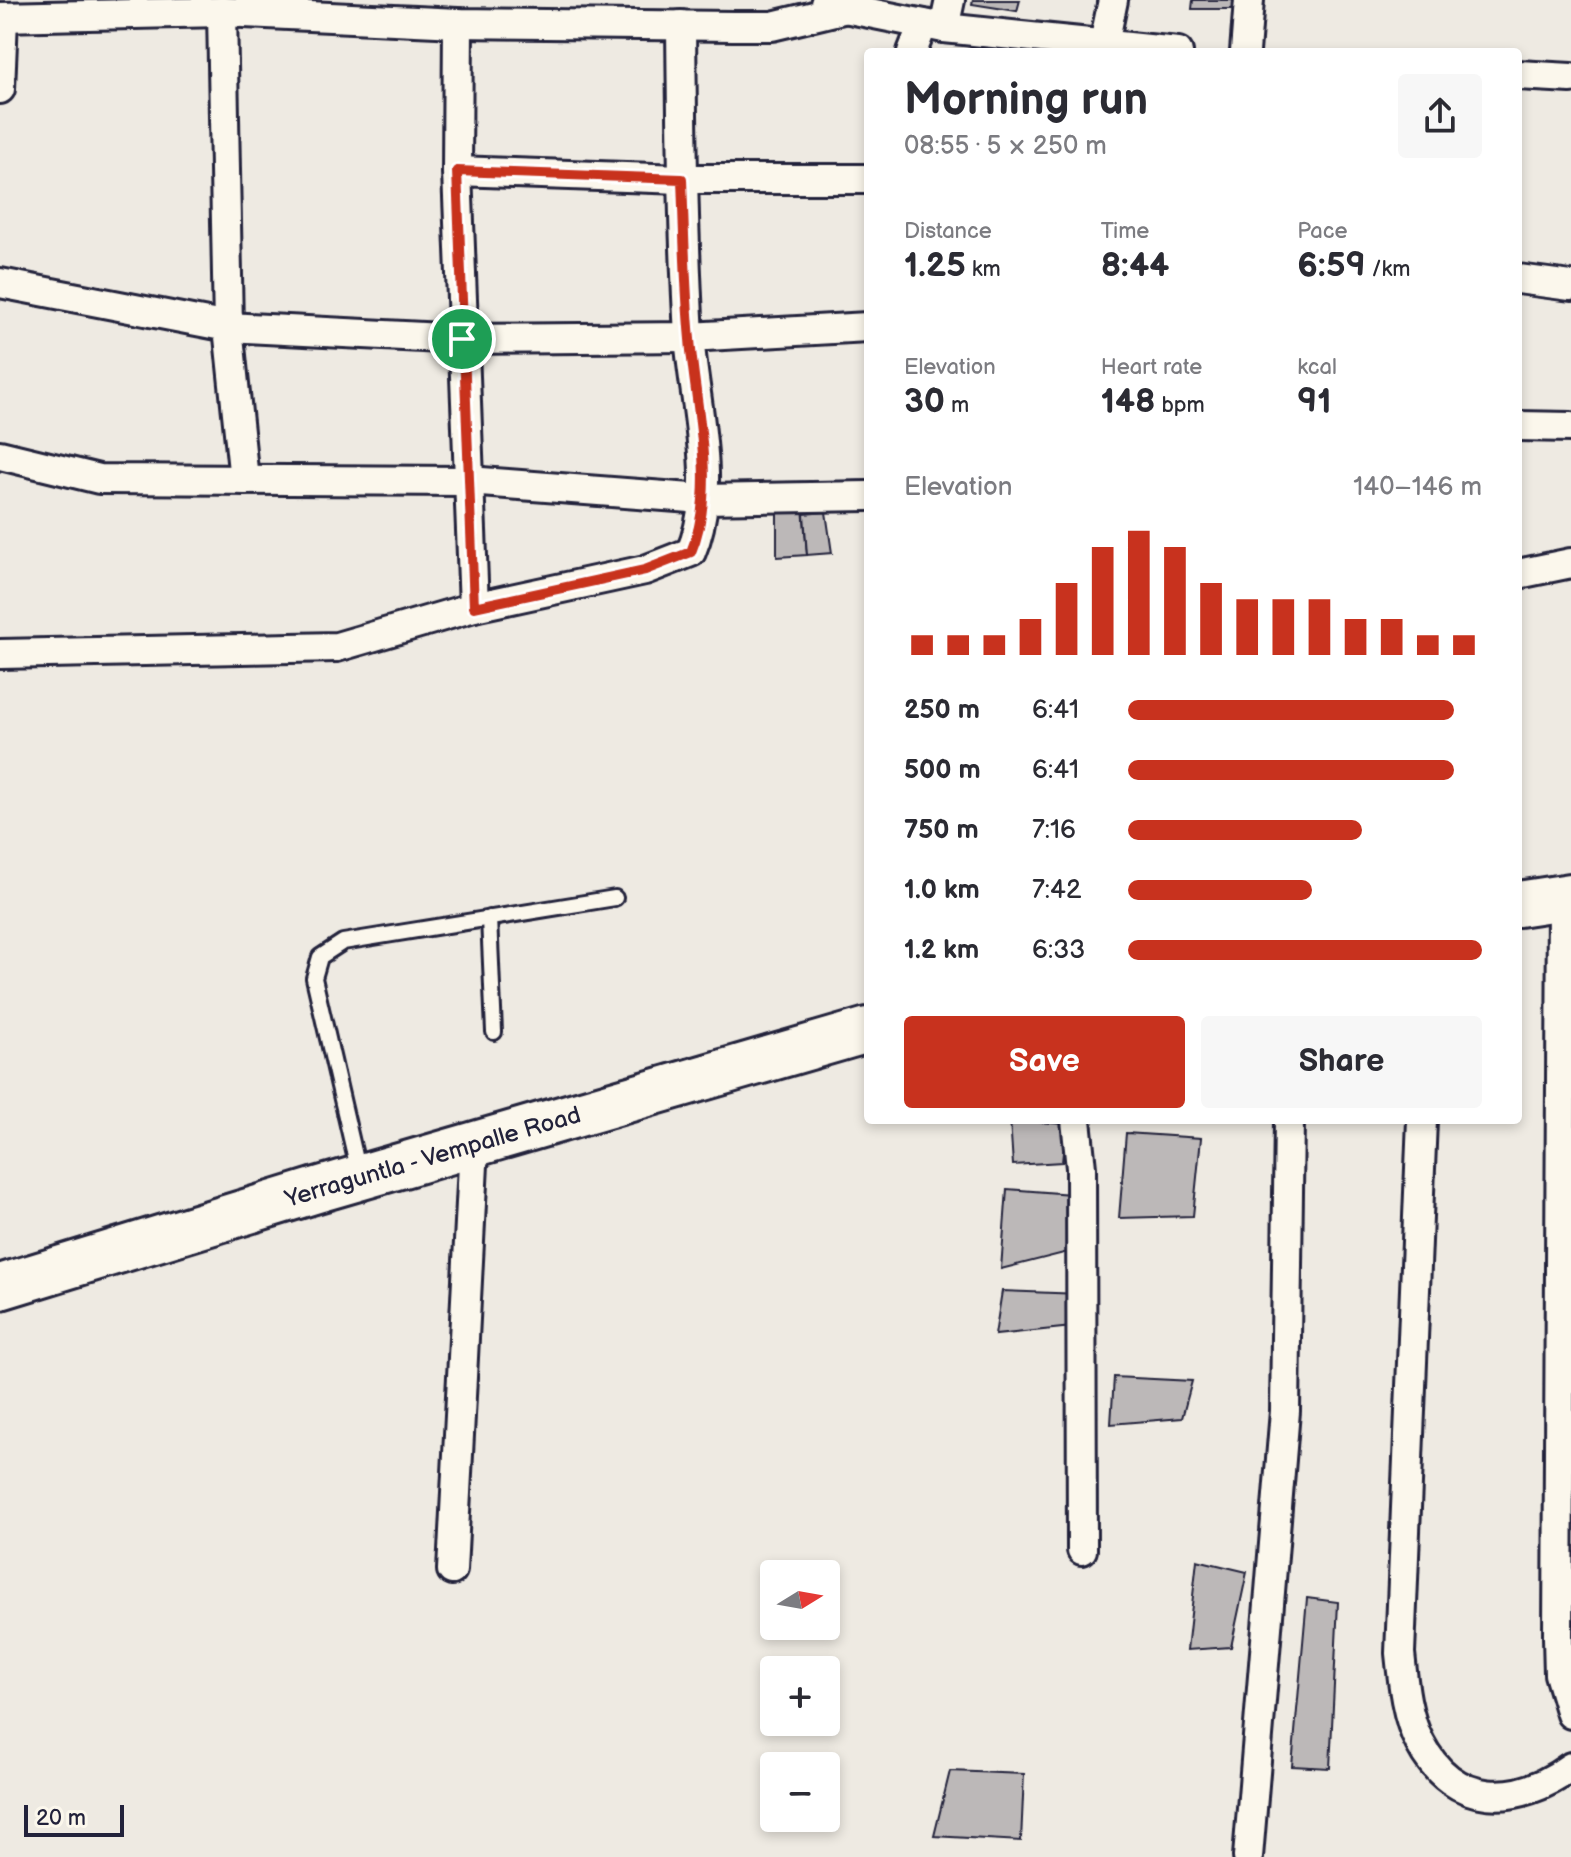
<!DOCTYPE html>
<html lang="en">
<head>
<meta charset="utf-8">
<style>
  body { margin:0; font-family:"Balsamiq Sans",sans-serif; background:#f7f7f7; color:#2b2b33; height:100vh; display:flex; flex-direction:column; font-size:30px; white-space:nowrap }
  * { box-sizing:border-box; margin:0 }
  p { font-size:26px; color:#7c7c81 }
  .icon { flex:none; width:44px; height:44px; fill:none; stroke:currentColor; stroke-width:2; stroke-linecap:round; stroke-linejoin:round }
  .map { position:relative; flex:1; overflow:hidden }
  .details { position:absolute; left:864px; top:48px; width:658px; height:1076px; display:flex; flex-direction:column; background:#fff; border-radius:8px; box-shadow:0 4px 12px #0003 }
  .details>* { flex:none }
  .needle { width:52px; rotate:79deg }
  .buttons { position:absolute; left:760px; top:1560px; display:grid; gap:16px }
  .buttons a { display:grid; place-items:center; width:80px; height:80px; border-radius:8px; background:#fff; box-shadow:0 4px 12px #0003; font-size:40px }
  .scale { position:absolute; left:24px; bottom:20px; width:100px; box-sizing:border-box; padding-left:8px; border:4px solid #22223b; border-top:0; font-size:22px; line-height:28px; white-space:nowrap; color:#22223b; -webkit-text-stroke:6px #fbf7ec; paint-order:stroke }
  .pin { position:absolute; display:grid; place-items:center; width:68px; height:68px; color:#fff; margin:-34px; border:4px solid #fff; border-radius:50%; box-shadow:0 2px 8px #0007 }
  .round { display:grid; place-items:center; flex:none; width:84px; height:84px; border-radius:8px; background:#f7f7f7 }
  .headline { display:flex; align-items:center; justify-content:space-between; height:136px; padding:0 40px }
  h1 { font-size:44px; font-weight:800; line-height:60px }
  .figures { display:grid; grid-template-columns:repeat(3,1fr); gap:12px; height:136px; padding:8px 40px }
  .figures div { display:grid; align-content:center }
  .figures b { font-size:34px; font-weight:800 }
  .figures small { font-size:22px; font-weight:400 }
  .figures p { font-size:22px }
  .chart { height:224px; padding:16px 40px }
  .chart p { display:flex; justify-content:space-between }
  .chart svg { width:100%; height:144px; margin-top:8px; stroke:#c8321e; stroke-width:6 }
  .cta { display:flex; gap:16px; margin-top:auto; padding:16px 40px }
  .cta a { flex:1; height:92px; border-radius:8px; background:#c8321e; color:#fff; font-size:32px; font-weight:800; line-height:92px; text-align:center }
  .cta a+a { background:#f7f7f7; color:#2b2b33 }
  ul { padding:0 40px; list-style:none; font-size:26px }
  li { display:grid; grid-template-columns:128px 96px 1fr; align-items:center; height:60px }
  li i { height:20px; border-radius:10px; background:#c8321e }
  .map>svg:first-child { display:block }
</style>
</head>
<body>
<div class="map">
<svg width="1571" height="1857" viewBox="0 0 1571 1857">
  <rect width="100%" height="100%" fill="#eeeae2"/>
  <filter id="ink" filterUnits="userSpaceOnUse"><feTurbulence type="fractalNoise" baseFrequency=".0125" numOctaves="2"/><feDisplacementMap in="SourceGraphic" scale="16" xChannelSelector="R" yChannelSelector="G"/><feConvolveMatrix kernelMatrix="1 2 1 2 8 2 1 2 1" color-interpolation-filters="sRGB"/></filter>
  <g filter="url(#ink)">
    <g fill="#bcb8b8" stroke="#22223b" stroke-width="2">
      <polygon points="973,0 1020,0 1017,11 972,4"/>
      <polygon points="1193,0 1235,0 1233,9 1192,9"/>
      <polygon points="803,507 807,555 777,557 777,510"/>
      <polygon points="826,512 832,553 807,555 804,514"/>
      <polygon points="1010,1120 1066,1124 1062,1162 1013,1165"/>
      <polygon points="1126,1133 1201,1138 1193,1216 1119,1218"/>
      <polygon points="1007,1189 1071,1194 1068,1252 1001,1269"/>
      <polygon points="1002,1291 1081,1294 1072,1327 995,1335"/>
      <polygon points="1114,1377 1192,1381 1182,1418 1111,1424"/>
      <polygon points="1197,1560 1247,1572 1231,1647 1187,1650"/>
      <polygon points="1307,1598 1338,1602 1330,1768 1292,1766"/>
      <polygon points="950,1771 1024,1774 1021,1841 934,1836"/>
    </g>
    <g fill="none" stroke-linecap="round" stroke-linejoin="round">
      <g stroke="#22223b" stroke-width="20">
        <g id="service">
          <polyline points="489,918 494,1032"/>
          <polyline points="359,1173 314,978 320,957 343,942 615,898"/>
        </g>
      </g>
      <g stroke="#22223b" stroke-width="34">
        <g id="minor">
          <polyline points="825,4 944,28 1178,52"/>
          <polyline points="222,12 228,327 244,480"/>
          <polyline points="0,17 222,12 458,23 734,26 772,26 843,9"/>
          <polyline points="458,23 457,171 474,607"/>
          <polyline points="944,28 950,0"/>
          <polyline points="1104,44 1113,0"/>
          <polyline points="912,52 923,24"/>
          <polyline points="1245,52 1249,0"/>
          <polyline points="1518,75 1571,78"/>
          <polyline points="0,89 3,18"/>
          <polyline points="457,171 682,179 868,179"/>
          <polyline points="1518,279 1571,286"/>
          <polyline points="0,283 228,327 462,339 689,337 868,327"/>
          <polyline points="1518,426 1571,427"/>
          <polyline points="0,455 99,479 468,481 704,499 868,496"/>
          <polyline points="1518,574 1571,563"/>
          <path d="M0,654L337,647L474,607L645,570L691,552C719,486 694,404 689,335C683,232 682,129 681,25"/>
          <polyline points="1562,897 1558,1637 1559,1674 1571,1714"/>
          <polyline points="1076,1120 1081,1168 1082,1550"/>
          <path d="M1422,1120L1400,1653C1403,1683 1406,1716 1420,1743C1454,1809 1518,1806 1571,1767"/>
          <polyline points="452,1570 474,1145"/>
          <polyline points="1248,1857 1285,1411 1289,1120"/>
        </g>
      </g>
      <g stroke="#22223b" stroke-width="50">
        <g id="trunk">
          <polyline points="1518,904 1571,896"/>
          <path id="s1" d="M0,1287L317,1190L868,1030"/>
        </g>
      </g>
      <use href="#service" stroke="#fbf7ec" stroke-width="14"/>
      <use href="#minor" stroke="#fbf7ec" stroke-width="28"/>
      <use href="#trunk" stroke="#fbf7ec" stroke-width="44"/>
    </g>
  </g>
  <g fill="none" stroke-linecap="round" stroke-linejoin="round" filter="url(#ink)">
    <g stroke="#fff" stroke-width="16">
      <path id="route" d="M457,171L682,179C684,232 685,286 690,339C695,406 718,488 691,552L645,570L474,607Z"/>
    </g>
    <use href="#route" stroke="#c8321e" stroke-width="10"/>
  </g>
  <g text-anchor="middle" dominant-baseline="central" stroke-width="8" stroke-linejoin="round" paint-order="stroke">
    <g font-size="24" fill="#22223b" stroke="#fbf7ec">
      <text stroke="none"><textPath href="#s1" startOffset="452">Yerraguntla - Vempalle Road</textPath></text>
    </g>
  </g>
</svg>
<div class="buttons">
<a><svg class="needle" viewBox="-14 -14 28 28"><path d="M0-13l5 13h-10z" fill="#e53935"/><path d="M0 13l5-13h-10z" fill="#7c7c81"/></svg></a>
<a>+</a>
<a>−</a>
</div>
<div class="scale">20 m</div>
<div class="pin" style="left:462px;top:339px;background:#1e9e55"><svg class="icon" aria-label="arrive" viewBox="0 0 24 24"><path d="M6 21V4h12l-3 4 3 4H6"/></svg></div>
<section class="details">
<div class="headline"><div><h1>Morning run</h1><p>08:55 · 5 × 250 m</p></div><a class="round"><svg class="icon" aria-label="share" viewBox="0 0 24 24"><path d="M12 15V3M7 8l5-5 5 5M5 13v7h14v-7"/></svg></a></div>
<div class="figures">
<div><p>Distance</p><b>1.25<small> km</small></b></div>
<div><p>Time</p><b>8:44</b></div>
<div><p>Pace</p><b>6:59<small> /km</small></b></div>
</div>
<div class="figures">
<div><p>Elevation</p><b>30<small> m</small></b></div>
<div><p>Heart rate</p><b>148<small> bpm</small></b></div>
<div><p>kcal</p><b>91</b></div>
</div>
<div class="chart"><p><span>Elevation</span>140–146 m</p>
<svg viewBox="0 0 160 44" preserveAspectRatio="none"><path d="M5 44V38M15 44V38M25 44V38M35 44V33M45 44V22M55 44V11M65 44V6M75 44V11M85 44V22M95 44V27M105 44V27M115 44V27M125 44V33M135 44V33M145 44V38M155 44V38"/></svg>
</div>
<ul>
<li><b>250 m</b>6:41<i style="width:92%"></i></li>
<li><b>500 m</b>6:41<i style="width:92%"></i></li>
<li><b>750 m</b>7:16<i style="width:66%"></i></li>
<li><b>1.0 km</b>7:42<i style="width:52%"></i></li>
<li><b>1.2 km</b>6:33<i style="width:100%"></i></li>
</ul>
<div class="cta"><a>Save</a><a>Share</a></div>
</section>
</div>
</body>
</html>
